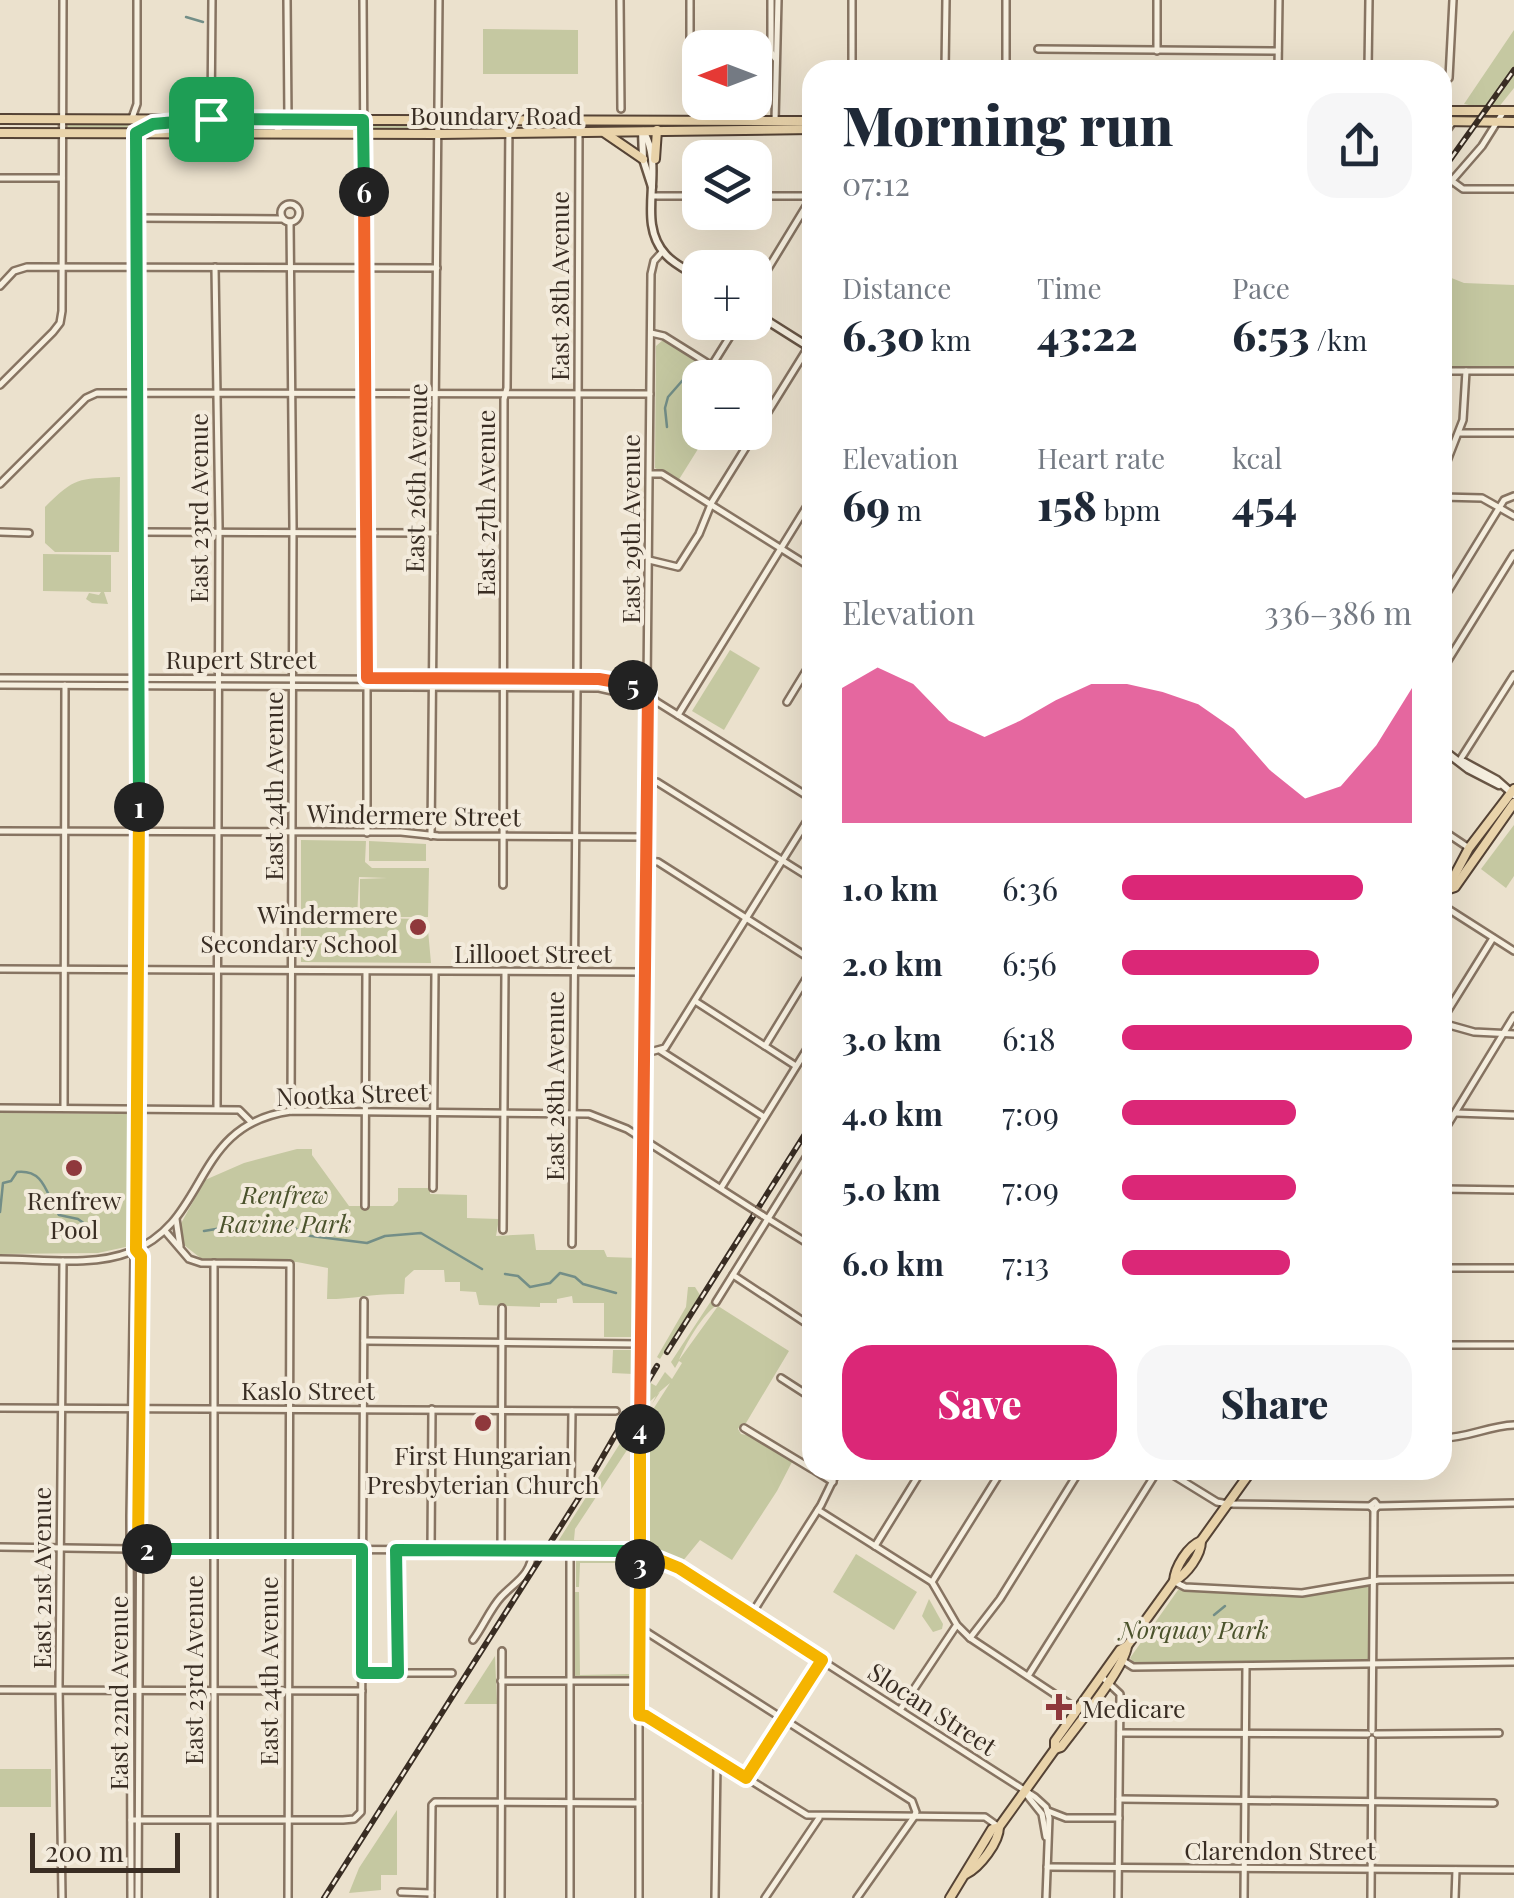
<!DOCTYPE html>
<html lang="en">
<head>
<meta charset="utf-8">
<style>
  body { margin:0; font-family:"Playfair Display",serif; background:#f6f6f7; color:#1f2937; height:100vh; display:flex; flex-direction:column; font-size:38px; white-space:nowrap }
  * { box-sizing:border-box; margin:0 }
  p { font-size:32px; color:#747a83 }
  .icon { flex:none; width:55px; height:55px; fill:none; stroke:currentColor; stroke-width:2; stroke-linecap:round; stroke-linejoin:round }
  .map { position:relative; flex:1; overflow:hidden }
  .details { position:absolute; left:802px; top:60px; width:650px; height:1420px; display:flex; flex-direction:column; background:#fff; border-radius:30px; box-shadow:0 10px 40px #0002 }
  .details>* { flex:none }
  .needle { width:65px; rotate:270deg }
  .tools { position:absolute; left:682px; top:30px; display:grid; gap:20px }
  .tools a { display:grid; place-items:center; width:90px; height:90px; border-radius:20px; background:#fff; box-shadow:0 10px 40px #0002; font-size:50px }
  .scale { position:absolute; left:30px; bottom:25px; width:150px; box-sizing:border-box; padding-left:10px; border:5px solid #392d23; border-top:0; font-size:28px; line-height:35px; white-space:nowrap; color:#392d23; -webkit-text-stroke:8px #f3ebdc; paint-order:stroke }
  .pin { position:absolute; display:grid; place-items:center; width:85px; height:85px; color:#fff; margin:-42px; border-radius:20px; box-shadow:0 5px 15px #0006 }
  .km { position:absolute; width:50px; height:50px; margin:-25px; border-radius:50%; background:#222; color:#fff; font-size:28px; line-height:50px; text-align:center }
  .round { display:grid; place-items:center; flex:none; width:105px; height:105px; border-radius:30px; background:#f6f6f7 }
  .summary { display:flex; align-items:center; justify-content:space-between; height:170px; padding:0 40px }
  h1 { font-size:55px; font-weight:800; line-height:75px }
  .metrics { display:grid; grid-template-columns:repeat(3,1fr); gap:15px; height:170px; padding:10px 40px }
  .metrics div { display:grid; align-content:center }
  .metrics b { font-size:42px; font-weight:800 }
  .metrics small { font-size:28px; font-weight:400 }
  .metrics p { font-size:28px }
  .chart { height:280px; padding:20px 40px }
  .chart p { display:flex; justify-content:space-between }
  .chart svg { width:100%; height:180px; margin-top:10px; fill:#db2777; opacity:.7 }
  .button { display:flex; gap:20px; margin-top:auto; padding:20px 40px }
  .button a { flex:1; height:115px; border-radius:30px; background:#db2777; color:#fff; font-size:40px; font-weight:800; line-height:115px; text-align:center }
  .button a+a { background:#f6f6f7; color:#1f2937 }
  ul { padding:0 40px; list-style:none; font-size:32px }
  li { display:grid; grid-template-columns:160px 120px 1fr; align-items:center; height:75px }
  li i { height:25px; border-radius:12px; background:#db2777 }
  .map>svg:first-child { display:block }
</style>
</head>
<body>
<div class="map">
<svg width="1514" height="1898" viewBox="0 0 1514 1898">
  <rect width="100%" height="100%" fill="#ebe1cd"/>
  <g fill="#c5c8a1">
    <polygon points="483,29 578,30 578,74 483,74"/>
    <polygon points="1514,30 1514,88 1498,108 1467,109 1469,105 1464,104"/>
    <polygon points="128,122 128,130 70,130 67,127 69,123"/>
    <polygon points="199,123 282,123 272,128 146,129"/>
    <polygon points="293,123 357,123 359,127 356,130 295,130 291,126"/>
    <polygon points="369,123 417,123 434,127 430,131 374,131 368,128"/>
    <polygon points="1449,277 1464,283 1514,285 1514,367 1443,367 1443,319 1447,308 1443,297 1443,279"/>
    <polygon points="663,340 706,367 688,397 700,405 700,432 708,433 678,481 655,468 656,346"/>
    <path d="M120,477L119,552H55L45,543V507C75,477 78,479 120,477Z"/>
    <polygon points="43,554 111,555 111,592 104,592 108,604 92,603 86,599 89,593 99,595 101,592 43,591"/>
    <polygon points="730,650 760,668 724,730 692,711"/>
    <polygon points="1514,825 1514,876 1506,888 1481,869"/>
    <polygon points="301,840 366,841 365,862 372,868 429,868 428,917 360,917 360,879 387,878 359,877 357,918 427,919 431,963 301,962"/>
    <polygon points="369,841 426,844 426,861 369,861"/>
    <polygon points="0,1113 131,1114 130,1246 98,1253 0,1254"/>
    <path d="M297,1149H312V1155L349,1206H393L398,1201V1188H430V1194L467,1195V1218L499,1219L496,1236L534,1234L536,1250H604L607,1257L638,1258L633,1337H604V1303H573L572,1296L557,1299V1303H540V1307L479,1305L476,1292L460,1291V1282H445L444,1270H414L405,1278L404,1294C376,1293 355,1299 327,1299L328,1268L297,1262L203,1260L184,1245L179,1227L205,1180L244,1163Z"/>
    <polygon points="688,1287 695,1287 700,1295 660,1359 657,1357 686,1307"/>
    <path d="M711,1301L717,1305C703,1314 686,1343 679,1360L718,1306L789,1351L746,1423L741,1424L738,1429L741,1434L751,1436L792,1462L777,1491L732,1560L700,1540L682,1562L678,1563L647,1550L644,1544L645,1422L670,1383L657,1394L660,1392L652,1404L656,1396L647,1404V1381L656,1386L665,1372L672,1379L682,1363L679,1361L675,1368L671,1362Z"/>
    <polygon points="613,1350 633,1350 633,1374 612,1373"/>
    <polygon points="626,1434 632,1438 631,1444 575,1529 574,1540 631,1541 631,1546 559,1545 557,1543"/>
    <polygon points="856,1554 917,1592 894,1630 833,1592"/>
    <polygon points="576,1557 632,1558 633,1587 631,1563 580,1563 579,1587 576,1587"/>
    <polygon points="1366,1585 1370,1587 1371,1652 1367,1661 1135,1664 1130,1658 1178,1590 1289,1596"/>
    <polygon points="630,1591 635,1592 635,1678 571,1680 572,1592 579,1592 580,1675 629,1674"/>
    <polygon points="929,1599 943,1624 942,1629 933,1632 922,1616"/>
    <polygon points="495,1656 497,1704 464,1704"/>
    <rect x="0" y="1769" width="51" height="38"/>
    <polygon points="397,1810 397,1875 381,1875 381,1890 349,1893 359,1868"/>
  </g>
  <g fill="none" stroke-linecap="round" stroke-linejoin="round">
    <g stroke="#738e87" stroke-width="2.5">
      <polyline points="186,17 203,22"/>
      <polyline points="667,427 665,408 668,397 689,373"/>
      <path d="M0,1212L3,1183L11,1181L17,1172C46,1169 46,1196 59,1215L78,1219L96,1232"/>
      <polyline points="204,1231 228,1227 247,1229 251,1223 287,1221 303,1235 367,1243 385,1236 421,1233 482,1269"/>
      <polyline points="505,1274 518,1276 530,1287 550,1283 560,1273 575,1277 583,1284 616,1293"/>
      <polyline points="1214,1615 1225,1606"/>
    </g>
    <g stroke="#877462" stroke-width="10">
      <g id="minor">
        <polyline points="363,0 367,677"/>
        <polyline points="620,0 621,109"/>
        <polyline points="690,0 690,49"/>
        <polyline points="1038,49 1278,51"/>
        <polyline points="1157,51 1157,0"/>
        <polyline points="1368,69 1369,0"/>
        <polyline points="852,70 852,0"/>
        <polyline points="945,70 946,0"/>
        <polyline points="1006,70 1006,0"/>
        <polyline points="1449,78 1453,0"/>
        <polyline points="132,118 137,104 137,0"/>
        <polyline points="211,119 212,0"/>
        <polyline points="1442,137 1452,123"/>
        <polyline points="0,178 62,178"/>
        <polyline points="1452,181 1463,189 1514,189"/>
        <polyline points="652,196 700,196"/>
        <polyline points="755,196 810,196"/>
        <circle cx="290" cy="213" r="9"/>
        <polyline points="135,218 282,219"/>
        <polyline points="290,222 293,526 291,1111"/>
        <polyline points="215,267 219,526 217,1109"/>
        <polyline points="0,286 14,271 27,267 437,268"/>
        <polyline points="755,290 808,203 811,129"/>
        <polyline points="1442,303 1442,313"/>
        <polyline points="651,333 664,336 712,366"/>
        <polyline points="1442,371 1514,371"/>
        <polyline points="704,378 739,322"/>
        <polyline points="0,385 53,332 60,323 62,311 63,0"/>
        <polyline points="692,395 700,383"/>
        <polyline points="1460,433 1514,433"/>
        <polyline points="650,474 662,474 812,568"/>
        <polyline points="1442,474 1463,420 1466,371"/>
        <polyline points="0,484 86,398 97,393 650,394"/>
        <polyline points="1442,497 1482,498 1514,516"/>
        <polyline points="0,532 29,533"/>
        <polyline points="138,532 434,533"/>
        <polyline points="649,560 678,567 699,534 712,502 812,341"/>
        <polyline points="1442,601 1504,500 1514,496"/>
        <polyline points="1442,670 1514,554"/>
        <polyline points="577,679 579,133"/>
        <polyline points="367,686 367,833"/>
        <polyline points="787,702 812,661"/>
        <polyline points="678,715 812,498"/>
        <polyline points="1460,760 1514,675"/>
        <polyline points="647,782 657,782 812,879"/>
        <polyline points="1442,830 1469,848"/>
        <polyline points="0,831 401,832 438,836 647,837"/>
        <polyline points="431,836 439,0"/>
        <polyline points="647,861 658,862 812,960"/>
        <polyline points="503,885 504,399 507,388 509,120"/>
        <polyline points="1442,905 1514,951"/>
        <polyline points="0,969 646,972"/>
        <polyline points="695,1001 796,1066"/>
        <polyline points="1442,1020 1493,938"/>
        <polyline points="1442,1023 1474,1032 1514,1034"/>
        <polyline points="765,1046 812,969"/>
        <polyline points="661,1051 764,1117"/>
        <polyline points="646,1053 665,1048 812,813"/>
        <polyline points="0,1108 239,1110 251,1122"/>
        <polyline points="64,1108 65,685"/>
        <polyline points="1456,1113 1514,1115"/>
        <polyline points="1442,1134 1514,1016"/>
        <polyline points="433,1188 435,973"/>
        <polyline points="721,1188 812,1041"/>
        <polyline points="365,1206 366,972"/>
        <polyline points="176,1219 180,1246"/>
        <polyline points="503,1230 505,973"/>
        <polyline points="165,1231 189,1259 201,1263 290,1264 288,1898"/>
        <polyline points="572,1244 577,688"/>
        <polyline points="1442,1268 1514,1268"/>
        <polyline points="733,1275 812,1327"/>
        <polyline points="716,1302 812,1148"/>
        <polyline points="364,1341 640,1344"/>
        <polyline points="1442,1345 1514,1345"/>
        <polyline points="781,1378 812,1398"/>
        <polyline points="0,1408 616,1411"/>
        <polyline points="744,1428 812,1469"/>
        <path d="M1442,1438C1468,1438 1488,1426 1514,1425"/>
        <polyline points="814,1470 833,1482"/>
        <polyline points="571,1486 572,1411"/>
        <polygon points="1375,1502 1378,1506 1374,1510 1370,1506"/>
        <polyline points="1229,1504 1370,1506"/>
        <polyline points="1378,1506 1514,1503"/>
        <polyline points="818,1510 932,1582 957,1625 970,1638 1077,1709"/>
        <polyline points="875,1546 922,1470"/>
        <polyline points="0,1547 131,1549"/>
        <polyline points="395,1549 398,1673"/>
        <polyline points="431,1550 432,1409"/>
        <polyline points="501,1550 502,1308"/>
        <polyline points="1173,1581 1185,1587 1302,1593 1379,1580 1514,1579"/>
        <polyline points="932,1582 1002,1470"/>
        <polyline points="751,1615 821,1505 838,1470"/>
        <polyline points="639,1631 645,1631 912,1801 916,1812 914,1817 857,1898"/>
        <polyline points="970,1638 1000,1599 1080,1470"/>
        <path d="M473,1640C483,1627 490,1609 501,1597C516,1581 531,1576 533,1550"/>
        <polyline points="1122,1660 1133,1667 1514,1662"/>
        <polyline points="362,1673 452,1673"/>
        <polyline points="1028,1676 1158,1470"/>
        <polyline points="1102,1677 1120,1694 1118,1898"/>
        <polyline points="501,1681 639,1681"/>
        <polyline points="0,1690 362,1691"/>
        <polyline points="900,1710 956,1626"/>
        <polyline points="639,1715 646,1716 807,1815 985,1817 999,1827"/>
        <polyline points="1372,1731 1374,1510"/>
        <polyline points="1120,1733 1368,1734"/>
        <polyline points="1376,1734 1499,1733"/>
        <polyline points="746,1779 821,1660"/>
        <polyline points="1119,1799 1494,1803"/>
        <polyline points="1048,1811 1066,1818 1119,1818"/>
        <polyline points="131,1820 343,1820 354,1819 361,1812 364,1301"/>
        <polyline points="401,1892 431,1893"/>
        <polyline points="62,1898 59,1685 63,1261"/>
        <polyline points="214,1898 214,1263"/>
        <polyline points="431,1898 432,1805 435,1802 639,1803"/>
        <polyline points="501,1898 502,1651"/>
        <polyline points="570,1898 570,1550"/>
        <polyline points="715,1898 717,1762"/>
        <polyline points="765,1898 819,1818"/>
        <polyline points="1244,1898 1246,1666"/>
        <polyline points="1371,1898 1372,1739"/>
        <polyline points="1455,1898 1456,1870"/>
      </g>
    </g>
    <g stroke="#877462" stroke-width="10">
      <g id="tertiary">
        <polyline points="771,0 771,52 775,58"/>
        <polyline points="1278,70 1279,0"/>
        <polyline points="775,121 778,0"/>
        <polyline points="276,132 288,119 287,0"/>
        <polyline points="1442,192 1482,146 1504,111"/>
        <polyline points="0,678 613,680 641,688 657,702 812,799"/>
        <polyline points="0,685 599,688 648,699"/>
        <polyline points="1442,1189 1514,1190"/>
        <polyline points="762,1215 812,1246"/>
        <polyline points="136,1249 141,1256 138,1898"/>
        <path d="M0,1259C41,1259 92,1267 130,1252C211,1221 190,1125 291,1111L589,1114L627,1129L754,1210"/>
        <polyline points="1165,1470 1217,1502 1228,1504"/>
        <polyline points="139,1549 543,1550"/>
        <polyline points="554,1550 633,1551 671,1564 1035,1797 1046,1807 1049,1818 1046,1898"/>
        <polyline points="1026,1794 1042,1814 1046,1837"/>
        <polyline points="1047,1867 1514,1870"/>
        <polyline points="131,1898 130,1516 139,936 136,118"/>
        <polyline points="639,1898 639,1511 651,274 654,261 663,251"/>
      </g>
    </g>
    <g stroke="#695645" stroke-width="11">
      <g id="secondary">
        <polyline points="642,131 643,159 652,187"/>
        <path d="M643,131C667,169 634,221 666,255C675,265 689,271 700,278"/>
        <polyline points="755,313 812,349"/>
        <polyline points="1442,749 1468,769 1499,785"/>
        <polyline points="1464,762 1497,780 1514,795"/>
      </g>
    </g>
    <g stroke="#554335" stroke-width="12">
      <g id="primary">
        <polyline points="1442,111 1514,111"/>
        <polyline points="0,119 812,121"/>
        <polyline points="1442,121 1514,122"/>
        <polyline points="137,132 153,124 165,123"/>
        <polyline points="0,133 439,134 812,129"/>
        <polyline points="605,133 643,159"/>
        <polyline points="655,159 657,130"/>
        <polyline points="1449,889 1455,887 1514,803"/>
        <polyline points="1442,899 1469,848 1514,789"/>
        <path d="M1174,1581C1175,1567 1188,1546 1201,1541L1249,1474L1257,1470"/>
        <path d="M1055,1749L1061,1747C1076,1727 1125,1667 1127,1646"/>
        <path d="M966,1874C980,1867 999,1842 999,1827"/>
        <path d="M950,1898L992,1829L999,1827L1055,1749V1741L1120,1650L1127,1646L1174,1581C1187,1574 1201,1555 1201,1541"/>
      </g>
    </g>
    <use href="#minor" stroke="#f6efdf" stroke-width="5"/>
    <use href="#tertiary" stroke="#f6efdf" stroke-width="5"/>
    <use href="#secondary" stroke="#f6efdf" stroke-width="6"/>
    <use href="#primary" stroke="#e9d3aa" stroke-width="8"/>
    <g stroke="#392d23" stroke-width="6">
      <g id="rail">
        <polyline points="1442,171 1514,70"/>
        <polyline points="667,1352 812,1123"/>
        <polyline points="648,1381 657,1366"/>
        <polyline points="324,1898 580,1496 625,1418"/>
      </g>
    </g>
    <use href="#rail" stroke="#f3ebdc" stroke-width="2.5" stroke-dasharray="8" stroke-linecap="butt"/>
    <g stroke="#877462" stroke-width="10" stroke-linecap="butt">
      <g id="tertiary-bridge">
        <polyline points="754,1210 762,1215"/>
        <polyline points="543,1550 554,1550"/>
      </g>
    </g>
    <use href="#tertiary-bridge" stroke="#f6efdf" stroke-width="5"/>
  </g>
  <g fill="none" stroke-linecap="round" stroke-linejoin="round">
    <g stroke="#fff" stroke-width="20">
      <polyline id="split-1" points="139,807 136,133 153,124 211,119"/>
    </g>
    <g stroke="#fff" stroke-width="20">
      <polyline id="split-2" points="139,807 136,1250 141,1256 138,1549 147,1549"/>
    </g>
    <g stroke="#fff" stroke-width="20">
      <polyline id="split-3" points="147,1549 362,1549 362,1673 398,1673 396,1550 630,1551 640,1552 640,1564"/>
    </g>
    <g stroke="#fff" stroke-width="20">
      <polyline id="split-4" points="640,1564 639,1715 646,1716 746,1778 822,1660 679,1568 640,1552 640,1429"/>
    </g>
    <g stroke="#fff" stroke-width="20">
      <polyline id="split-5" points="633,685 648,692 640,1429"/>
    </g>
    <g stroke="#fff" stroke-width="20">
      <polyline id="split-6" points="364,192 367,678 599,679 633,685"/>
    </g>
    <g stroke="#fff" stroke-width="20">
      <polyline id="split-7" points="211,119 363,120 364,192"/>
    </g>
    <use href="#split-1" stroke="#22a559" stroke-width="12"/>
    <use href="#split-2" stroke="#f5b400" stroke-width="12"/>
    <use href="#split-3" stroke="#22a559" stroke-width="12"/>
    <use href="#split-4" stroke="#f5b400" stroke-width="12"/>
    <use href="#split-5" stroke="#f0652b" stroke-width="12"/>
    <use href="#split-6" stroke="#f0652b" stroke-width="12"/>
    <use href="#split-7" stroke="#22a559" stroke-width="12"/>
  </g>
  <g fill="#8f383c" stroke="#f3ebdc" stroke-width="4">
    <circle cx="418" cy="927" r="10"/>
    <circle cx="74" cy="1168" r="10"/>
    <circle cx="483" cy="1423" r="10"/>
    <path d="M1054 1692h10v10h10v10h-10v10h-10v-10h-10v-10h10z"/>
  </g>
  <g text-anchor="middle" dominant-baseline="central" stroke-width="8" stroke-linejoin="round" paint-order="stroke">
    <g font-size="25" fill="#392d23" stroke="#f3ebdc">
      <text x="496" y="114">Boundary Road</text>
      <text transform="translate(558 286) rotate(-90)">East 28th Avenue</text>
      <text transform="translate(415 478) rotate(-89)">East 26th Avenue</text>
      <text transform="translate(484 503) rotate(-90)">East 27th Avenue</text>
      <text transform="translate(197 508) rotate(-90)">East 23rd Avenue</text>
      <text transform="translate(629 529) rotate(-90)">East 29th Avenue</text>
      <text x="241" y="658">Rupert Street</text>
      <text transform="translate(272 786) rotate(-90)">East 24th Avenue</text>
      <text transform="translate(414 814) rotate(1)">Windermere Street</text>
      <text x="533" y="952">Lillooet Street</text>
      <text transform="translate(553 1086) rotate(-90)">East 28th Avenue</text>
      <text transform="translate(352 1093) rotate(-2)">Nootka Street</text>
      <text x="308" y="1389">Kaslo Street</text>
      <text transform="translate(40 1578) rotate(-90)">East 21st Avenue</text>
      <text transform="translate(192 1670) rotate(-90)">East 23rd Avenue</text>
      <text transform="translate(267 1671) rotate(-90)">East 24th Avenue</text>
      <text transform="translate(117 1693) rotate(-90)">East 22nd Avenue</text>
      <text transform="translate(933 1708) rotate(33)">Slocan Street</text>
      <text x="1280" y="1849">Clarendon Street</text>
    </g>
    <g font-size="25" fill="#392d23" stroke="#f3ebdc">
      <text x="398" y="913" text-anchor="end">Windermere<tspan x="398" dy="29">Secondary School</tspan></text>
      <text x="74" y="1199">Renfrew<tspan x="74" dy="29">Pool</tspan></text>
      <text x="483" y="1454">First Hungarian<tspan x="483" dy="29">Presbyterian Church</tspan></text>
      <text x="1082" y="1707" text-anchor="start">Medicare</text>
    </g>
    <g font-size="25" font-style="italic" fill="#4b532c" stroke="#f3ebdc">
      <text x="285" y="1193">Renfrew<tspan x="285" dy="29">Ravine Park</tspan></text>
      <text x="1194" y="1628">Norquay Park</text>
    </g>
  </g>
</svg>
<div class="tools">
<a><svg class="needle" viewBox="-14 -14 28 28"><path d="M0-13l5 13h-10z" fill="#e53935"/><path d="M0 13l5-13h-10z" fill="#747a83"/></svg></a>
<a><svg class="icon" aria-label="layers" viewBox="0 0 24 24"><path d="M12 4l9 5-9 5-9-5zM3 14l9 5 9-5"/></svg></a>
<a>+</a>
<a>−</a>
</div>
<div class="scale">200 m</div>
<div class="pin" style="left:211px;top:119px;background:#1e9e55"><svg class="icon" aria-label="arrive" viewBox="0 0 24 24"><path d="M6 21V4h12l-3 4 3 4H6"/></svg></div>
<b class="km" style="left:139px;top:807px">1</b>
<b class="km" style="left:147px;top:1549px">2</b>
<b class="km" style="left:640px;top:1564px">3</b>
<b class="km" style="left:640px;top:1429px">4</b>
<b class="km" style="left:633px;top:685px">5</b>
<b class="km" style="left:364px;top:192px">6</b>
<section class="details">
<div class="summary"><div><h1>Morning run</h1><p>07:12</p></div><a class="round"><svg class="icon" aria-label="share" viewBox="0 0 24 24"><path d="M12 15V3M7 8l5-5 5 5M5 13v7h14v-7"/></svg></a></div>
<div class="metrics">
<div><p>Distance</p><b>6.30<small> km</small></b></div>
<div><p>Time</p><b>43:22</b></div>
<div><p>Pace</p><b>6:53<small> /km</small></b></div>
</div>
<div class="metrics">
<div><p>Elevation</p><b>69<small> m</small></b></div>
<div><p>Heart rate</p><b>158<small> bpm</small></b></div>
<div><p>kcal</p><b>454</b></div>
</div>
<div class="chart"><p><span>Elevation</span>336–386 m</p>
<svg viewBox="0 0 160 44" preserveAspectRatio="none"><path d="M0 44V11L10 6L20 10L30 19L40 23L50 19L60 14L70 10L80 10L90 12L100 15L110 21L120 31L130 38L140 35L150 25L160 11V44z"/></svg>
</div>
<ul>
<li><b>1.0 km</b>6:36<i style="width:83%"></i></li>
<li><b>2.0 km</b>6:56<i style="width:68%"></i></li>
<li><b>3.0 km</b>6:18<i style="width:100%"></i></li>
<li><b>4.0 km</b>7:09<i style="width:60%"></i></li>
<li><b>5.0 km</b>7:09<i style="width:60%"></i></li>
<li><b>6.0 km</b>7:13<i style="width:58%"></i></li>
</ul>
<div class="button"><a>Save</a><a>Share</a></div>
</section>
</div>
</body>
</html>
